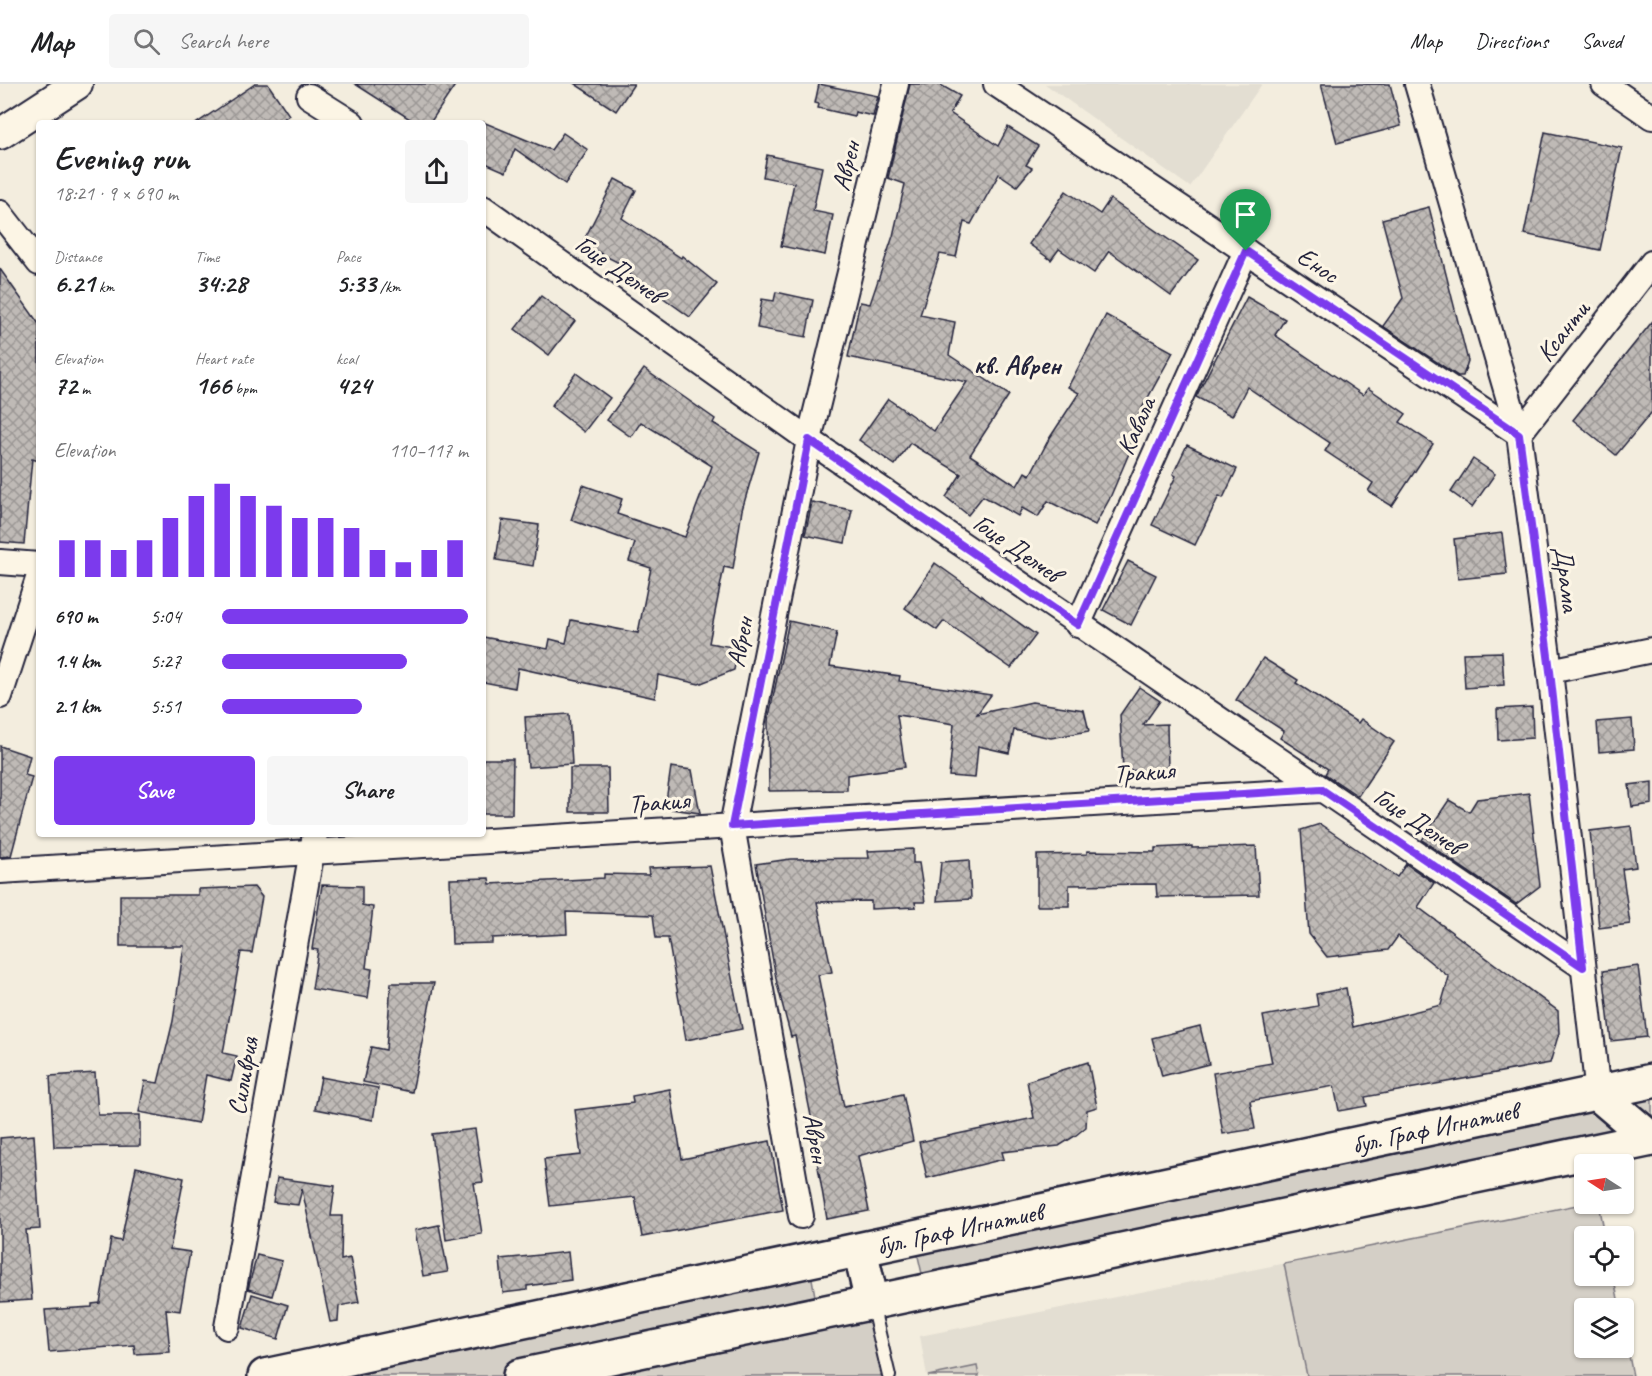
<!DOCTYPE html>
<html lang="en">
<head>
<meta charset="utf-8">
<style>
  body { margin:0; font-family:Caveat,sans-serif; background:#f6f6f6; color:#202124; height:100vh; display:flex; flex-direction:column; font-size:22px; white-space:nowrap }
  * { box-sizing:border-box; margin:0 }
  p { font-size:20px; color:#757577 }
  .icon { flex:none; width:33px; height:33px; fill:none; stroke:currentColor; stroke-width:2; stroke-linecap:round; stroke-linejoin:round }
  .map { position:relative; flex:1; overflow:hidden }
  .drawer { position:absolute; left:36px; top:36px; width:450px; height:717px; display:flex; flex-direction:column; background:#fff; border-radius:6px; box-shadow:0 2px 4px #0004 }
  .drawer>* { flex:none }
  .needle { width:39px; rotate:282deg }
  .tools { position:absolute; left:1574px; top:1070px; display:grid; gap:12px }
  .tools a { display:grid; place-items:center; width:60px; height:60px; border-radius:6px; background:#fff; box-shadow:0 2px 4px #0004; font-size:30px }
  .pin { position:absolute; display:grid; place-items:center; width:51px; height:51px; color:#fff; margin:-62px -26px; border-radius:50% 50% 50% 0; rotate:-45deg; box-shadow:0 0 6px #0007 }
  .pin .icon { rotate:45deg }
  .round { display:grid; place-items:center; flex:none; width:63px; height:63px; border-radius:6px; background:#f6f6f6 }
  .summary { display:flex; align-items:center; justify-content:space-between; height:102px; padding:0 18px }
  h1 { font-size:33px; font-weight:700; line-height:45px }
  .stats { display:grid; grid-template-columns:repeat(3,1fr); gap:9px; height:102px; padding:6px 18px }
  .stats div { display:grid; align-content:center }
  .stats b { font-size:26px; font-weight:700 }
  .stats small { font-size:16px; font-weight:400 }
  .stats p { font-size:16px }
  .chart { height:168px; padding:12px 18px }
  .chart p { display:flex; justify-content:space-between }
  .chart svg { width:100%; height:108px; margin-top:6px; stroke:#7c3aed; stroke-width:6 }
  .action { display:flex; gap:12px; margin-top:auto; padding:12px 18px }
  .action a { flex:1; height:69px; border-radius:6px; background:#7c3aed; color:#fff; font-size:24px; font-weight:700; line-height:69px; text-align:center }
  .action a+a { background:#f6f6f6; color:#202124 }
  ul { padding:0 18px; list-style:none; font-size:20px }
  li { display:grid; grid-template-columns:96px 72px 1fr; align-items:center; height:45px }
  li i { height:15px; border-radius:8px; background:#7c3aed }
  header { display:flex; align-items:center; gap:36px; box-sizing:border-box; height:84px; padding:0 30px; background:#fff; border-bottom:2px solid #e0e0e0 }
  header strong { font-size:28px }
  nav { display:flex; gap:33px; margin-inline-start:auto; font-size:21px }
  .search { width:420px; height:54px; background:#f6f6f6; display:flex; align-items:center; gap:15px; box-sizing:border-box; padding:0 21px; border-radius:6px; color:#757577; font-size:22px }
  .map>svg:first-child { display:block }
</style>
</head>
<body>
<header>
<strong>Map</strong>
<div class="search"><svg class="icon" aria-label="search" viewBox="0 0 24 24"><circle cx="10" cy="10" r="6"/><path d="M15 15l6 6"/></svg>Search here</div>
<nav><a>Map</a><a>Directions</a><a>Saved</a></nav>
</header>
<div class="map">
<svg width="1652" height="1292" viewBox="0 0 1652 1292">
  <defs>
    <pattern id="building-cross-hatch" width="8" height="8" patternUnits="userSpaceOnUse" patternTransform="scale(1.5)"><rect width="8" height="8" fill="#bfbab6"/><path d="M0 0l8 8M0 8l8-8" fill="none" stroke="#9b9795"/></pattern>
  </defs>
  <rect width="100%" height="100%" fill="#f3edde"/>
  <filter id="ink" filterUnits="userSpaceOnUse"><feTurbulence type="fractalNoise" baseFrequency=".0167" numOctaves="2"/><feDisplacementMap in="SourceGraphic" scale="12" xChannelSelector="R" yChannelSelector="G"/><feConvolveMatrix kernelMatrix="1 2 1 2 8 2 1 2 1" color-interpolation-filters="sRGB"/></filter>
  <g filter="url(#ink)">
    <g fill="#e3ded2">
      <polygon points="1045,0 1262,0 1190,103"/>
      <polygon points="1587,1119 1599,1119 1605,1152 1584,1152 1584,1191 1613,1191 1620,1224 1584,1224 1584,1263 1623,1263 1623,1241 1633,1292 927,1292 920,1252"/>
    </g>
    <g fill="#d4cfc6" stroke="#7b7880" stroke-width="1.5">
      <polygon points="1652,997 1652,1055 926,1207 914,1155"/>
      <polygon points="1587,1119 1599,1119 1605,1152 1584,1152 1584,1191 1613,1191 1620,1224 1584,1224 1584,1263 1623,1263 1623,1241 1633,1292 1307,1292 1284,1180"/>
      <polygon points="809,1177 818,1230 872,1218 889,1292 265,1292"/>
      <polygon points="977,1282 979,1292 928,1292"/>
    </g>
    <g fill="url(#building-cross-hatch)" stroke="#22223b" stroke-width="1.5">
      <polygon points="255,0 268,0 289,31 277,39 197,39"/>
      <polygon points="355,0 456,0 430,39 416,39"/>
      <polygon points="575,0 634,0 616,27"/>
      <polygon points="819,0 878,12 873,32 855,28 854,32 818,24 819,20 815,19"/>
      <polygon points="910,0 939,0 960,12 950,29 998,62 1008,43 1038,62 1026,81 1032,84 1017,102 999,90 971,140 964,138 956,173 940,170 920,231 955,238 949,271 1009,311 970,371 1017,402 1025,388 1030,391 1049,355 1079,309 1068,303 1106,231 1173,268 1133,341 1140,344 1109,416 1095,441 1048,417 1038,433 1022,424 1018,432 983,412 968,431 946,413 961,390 910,359 895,381 859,356 888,315 934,347 967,298 848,273 860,218 870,220 893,152 905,100 888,94"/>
      <polygon points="1321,0 1390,0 1401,42 1337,59"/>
      <polygon points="483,38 551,66 563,49 588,66 565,100 515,65 506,88 483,78"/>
      <polygon points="1545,48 1622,64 1600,166 1524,150"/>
      <polygon points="767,71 822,83 813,127 833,131 825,171 781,162 794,99 763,93"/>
      <polygon points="615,95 636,106 622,134 681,174 682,172 717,200 690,233 623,185 625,182 582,160"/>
      <polygon points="1066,107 1100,130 1110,115 1198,176 1171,212 1109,167 1094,189 1059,165 1051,176 1029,160"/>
      <polygon points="1429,123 1468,277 1463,292 1458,292 1383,242 1403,214 1382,135"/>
      <polygon points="0,185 39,240 39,377 32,375 24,460 0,458"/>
      <polygon points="776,208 813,216 806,253 757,244 762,215 774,217"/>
      <polygon points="541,212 575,237 549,271 515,245"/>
      <polygon points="1247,213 1285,235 1275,251 1363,311 1368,304 1406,330 1400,338 1433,360 1392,422 1368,407 1373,399 1325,367 1330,359 1247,303 1232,332 1196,313"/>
      <polygon points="1652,238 1652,328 1616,371 1573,336"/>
      <polygon points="644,285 715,335 713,339 759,368 742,426 733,485 724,483 709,559 738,564 734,586 699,600 658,591 655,614 518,584 515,604 483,598 483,553 548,565 550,555 566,559 571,536 638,549 651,484 629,477 635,459 571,436 583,401 622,415 617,430 685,453 712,382 641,338 631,353 607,336"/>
      <polygon points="576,289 610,314 584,348 551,322"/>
      <polygon points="1187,361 1237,385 1223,414 1219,412 1195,461 1152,441 1176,392 1173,390"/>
      <polygon points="1473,375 1495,390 1472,423 1451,408"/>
      <polygon points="812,418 852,426 845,459 805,451"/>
      <polygon points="502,436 539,441 533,482 496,476"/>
      <polygon points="1502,449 1507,490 1458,495 1454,455"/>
      <polygon points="1128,477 1156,491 1131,541 1103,526"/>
      <polygon points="935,479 1036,551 1011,584 944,537 937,546 905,524"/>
      <polygon points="789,537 837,548 830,582 900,592 899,597 991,611 977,630 1032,618 1084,626 1089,647 1051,654 1014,646 1009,669 978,662 975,694 949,692 954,640 897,631 905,683 847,691 847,706 769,707 768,637"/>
      <polygon points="1502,568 1504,601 1465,604 1463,569"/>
      <polygon points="1263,574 1298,596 1296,599 1358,639 1361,635 1394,658 1358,712 1325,690 1328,685 1280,654 1284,647 1236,616"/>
      <polygon points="1139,603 1160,617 1143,641 1167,640 1168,685 1123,687 1120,631"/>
      <polygon points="1532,623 1533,654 1498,656 1497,625"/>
      <polygon points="569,630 572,680 528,683 525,633"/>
      <polygon points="1632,635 1634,665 1599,668 1597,638"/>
      <polygon points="0,662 30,672 25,691 32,693 11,772 0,773"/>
      <polygon points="483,675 513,675 512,730 483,730"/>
      <polygon points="671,683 692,686 700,729 665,724"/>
      <polygon points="570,684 608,684 609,728 570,728"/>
      <polygon points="1652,698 1652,720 1632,723 1629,701"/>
      <polygon points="1529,709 1540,802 1516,820 1422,756 1449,716 1469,728 1477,715"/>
      <polygon points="1320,740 1397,793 1406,780 1434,799 1418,823 1558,927 1559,949 1550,979 1365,1013 1367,1022 1339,1027 1334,1002 1250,1017 1255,1045 1223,1050 1213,989 1272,979 1263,932 1318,922 1316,910 1346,904 1353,943 1441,921 1449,893 1398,852 1388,866 1327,873 1309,850 1301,746"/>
      <polygon points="1631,742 1636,783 1622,785 1630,840 1599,844 1590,747"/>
      <polygon points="1192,762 1192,764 1256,762 1259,811 1157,813 1156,800 1069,801 1069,822 1037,822 1037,771 1087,770 1087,767 1155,768 1155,764"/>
      <polygon points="913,765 913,779 919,779 925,818 915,818 916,823 871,825 871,817 817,818 832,888 818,891 844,1023 903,1010 913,1057 858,1072 869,1127 827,1135 811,1042 813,1042 795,952 791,953 777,900 756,780 790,775 869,774 868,767"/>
      <polygon points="969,776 971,815 937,817 941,778"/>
      <polygon points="710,782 742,945 686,956 668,854 656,854 653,831 566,828 567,850 492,854 492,859 452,860 450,795 489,794 490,800 604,794 604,790 649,791 648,784"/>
      <polygon points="322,801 362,802 362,821 373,823 366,884 372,885 368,914 312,905 318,866 312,865"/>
      <polygon points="254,803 262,813 252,869 241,868 223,969 237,972 231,997 206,991 198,1039 139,1028 145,997 158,999 173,937 184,862 120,862 120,811 198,811 198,805"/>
      <polygon points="1638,882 1647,953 1611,957 1603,887"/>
      <polygon points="391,899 434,899 412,1008 363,998 371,963 386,966"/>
      <polygon points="1200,942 1209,980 1162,992 1152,954"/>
      <polygon points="1088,978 1097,1023 1087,1026 1086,1043 1075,1052 1059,1062 1002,1068 1004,1075 927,1094 919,1058 1034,1034 1027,997"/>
      <polygon points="95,989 98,1031 140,1031 140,1062 54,1063 50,992"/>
      <polygon points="321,993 378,1004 373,1036 315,1025"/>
      <polygon points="670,1005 682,1075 770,1057 783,1126 642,1153 635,1113 550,1122 544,1075 581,1071 575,1026 633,1019 632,1012"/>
      <polygon points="475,1045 483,1098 474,1099 482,1150 446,1156 432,1050"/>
      <polygon points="34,1051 40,1145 26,1146 32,1216 0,1218 0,1054"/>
      <polygon points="136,1083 184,1094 170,1165 190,1168 180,1227 166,1225 170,1268 135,1270 134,1261 49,1268 45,1226 92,1223 92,1220 100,1219 111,1155 121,1157"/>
      <polygon points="277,1094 335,1102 331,1132 342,1132 341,1176 350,1174 359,1218 339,1222 338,1237 330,1238 302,1105 298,1121 273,1118"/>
      <polygon points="439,1141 448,1188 423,1192 415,1146"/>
      <polygon points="568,1168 571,1196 527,1202 527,1206 503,1209 500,1175"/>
      <polygon points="257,1171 282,1177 272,1212 248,1205"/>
      <polygon points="252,1210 288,1221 278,1255 242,1244"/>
    </g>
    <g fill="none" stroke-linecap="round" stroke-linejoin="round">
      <g stroke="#22223b" stroke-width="16">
        <polyline id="service" points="872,1220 889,1292"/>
      </g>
      <g stroke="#22223b" stroke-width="28">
        <g id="minor">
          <polyline points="996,0 1519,350 1652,179"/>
          <polyline points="1417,0 1519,350 1550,587 1598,1010"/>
          <polyline points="1604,0 1652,33"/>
          <polyline points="309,12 352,39"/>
          <polyline points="483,124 809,356 1583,883"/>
          <polyline points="0,129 39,179"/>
          <polyline points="0,478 39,481"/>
          <polyline points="1078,541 1246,167"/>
          <polyline points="1550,587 1652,566"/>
          <polyline points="0,612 39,492"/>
          <polyline points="0,787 1321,706"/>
          <polyline points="801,1132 732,742 809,356 896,0"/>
          <polyline points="227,1243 315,750"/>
        </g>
      </g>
      <g stroke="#22223b" stroke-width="34">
        <polyline id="tertiary" points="0,50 77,0"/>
      </g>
      <g stroke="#22223b" stroke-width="38">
        <g id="secondary">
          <polyline points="1598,1010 1651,1055"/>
          <polyline points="860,1166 872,1218"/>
          <path id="s1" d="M265,1292L1652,997"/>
          <polyline points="520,1292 1652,1055"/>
        </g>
      </g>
      <use href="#service" stroke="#fcf5e5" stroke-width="12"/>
      <use href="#minor" stroke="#fcf5e5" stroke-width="24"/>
      <use href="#tertiary" stroke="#fcf5e5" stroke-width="30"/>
      <use href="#secondary" stroke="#fcf5e5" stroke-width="33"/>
    </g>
  </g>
  <g fill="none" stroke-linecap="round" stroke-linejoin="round" filter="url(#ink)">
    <g stroke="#fff" stroke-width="12">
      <polygon id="route" points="1246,167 1519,350 1550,587 1583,883 1321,705 732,742 809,356 1078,541"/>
    </g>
    <use href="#route" stroke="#7c3aed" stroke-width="8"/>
  </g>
  <g text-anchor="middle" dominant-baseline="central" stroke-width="6" stroke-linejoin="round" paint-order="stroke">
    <g font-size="26" fill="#22223b" stroke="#fcf5e5">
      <text transform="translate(846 82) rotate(-76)">Аврен</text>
      <text transform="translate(1318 181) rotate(34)">Енос</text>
      <text transform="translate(619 185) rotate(35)">Гоце Делчев</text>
      <text transform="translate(1563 247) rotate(-52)">Ксанти</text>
      <text transform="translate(1136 342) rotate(-66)">Кавала</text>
      <text transform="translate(1017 464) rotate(35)">Гоце Делчев</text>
      <text transform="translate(1567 495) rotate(83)">Драма</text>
      <text transform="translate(740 558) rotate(-79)">Аврен</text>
      <text transform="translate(1144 688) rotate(-4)">Тракия</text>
      <text transform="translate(659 718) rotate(-4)">Тракия</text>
      <text transform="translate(1418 737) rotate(34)">Гоце Делчев</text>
      <text transform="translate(243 992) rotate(-80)">Силиврия</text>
      <text stroke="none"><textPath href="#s1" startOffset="1196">бул. Граф Игнатиев</textPath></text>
      <text transform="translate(816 1054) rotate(80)">Аврен</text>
      <text stroke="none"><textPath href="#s1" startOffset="710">бул. Граф Игнатиев</textPath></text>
    </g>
    <g font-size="27" font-weight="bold" fill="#22223b" stroke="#fcf5e5">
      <text x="1017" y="281">кв. Аврен</text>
    </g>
  </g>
</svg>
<div class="tools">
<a><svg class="needle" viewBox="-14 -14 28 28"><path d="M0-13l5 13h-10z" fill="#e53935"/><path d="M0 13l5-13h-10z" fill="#757577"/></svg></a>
<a><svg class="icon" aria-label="locate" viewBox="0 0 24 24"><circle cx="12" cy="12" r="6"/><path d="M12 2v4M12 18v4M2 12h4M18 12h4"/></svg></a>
<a><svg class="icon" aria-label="layers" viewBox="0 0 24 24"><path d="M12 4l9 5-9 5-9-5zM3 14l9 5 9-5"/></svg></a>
</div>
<div class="pin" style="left:1246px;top:167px;background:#1e9e55"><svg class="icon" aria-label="arrive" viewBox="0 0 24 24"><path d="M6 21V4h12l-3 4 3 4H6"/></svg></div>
<section class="drawer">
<div class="summary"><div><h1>Evening run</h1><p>18:21 · 9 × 690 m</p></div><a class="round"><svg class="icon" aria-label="share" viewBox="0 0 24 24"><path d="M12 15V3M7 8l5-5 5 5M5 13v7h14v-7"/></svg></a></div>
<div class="stats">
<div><p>Distance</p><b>6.21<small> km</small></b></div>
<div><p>Time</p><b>34:28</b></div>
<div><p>Pace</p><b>5:33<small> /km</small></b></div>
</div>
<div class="stats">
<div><p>Elevation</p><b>72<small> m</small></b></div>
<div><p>Heart rate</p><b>166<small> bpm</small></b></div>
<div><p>kcal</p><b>424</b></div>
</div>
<div class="chart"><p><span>Elevation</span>110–117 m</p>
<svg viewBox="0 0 160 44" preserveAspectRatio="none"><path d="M5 44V29M15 44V29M25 44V33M35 44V29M45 44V20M55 44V11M65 44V6M75 44V11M85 44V15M95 44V20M105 44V20M115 44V24M125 44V33M135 44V38M145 44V33M155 44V29"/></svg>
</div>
<ul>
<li><b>690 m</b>5:04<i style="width:100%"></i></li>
<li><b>1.4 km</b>5:27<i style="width:75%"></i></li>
<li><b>2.1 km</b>5:51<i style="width:57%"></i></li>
</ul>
<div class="action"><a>Save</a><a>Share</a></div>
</section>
</div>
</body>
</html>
